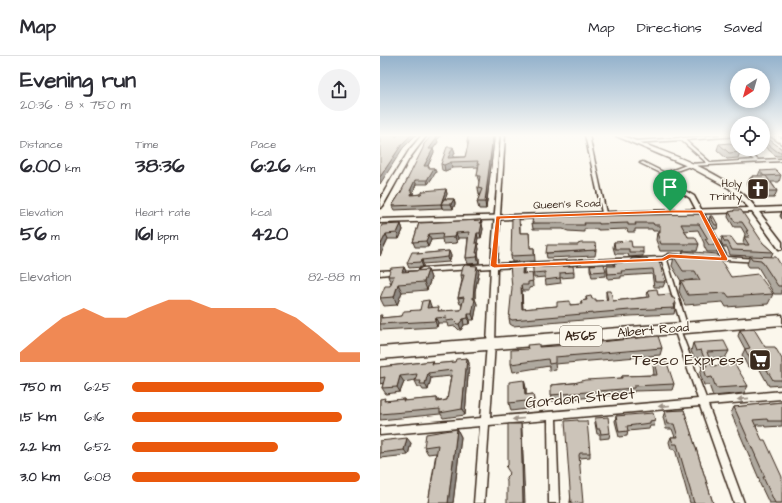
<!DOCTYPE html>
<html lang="en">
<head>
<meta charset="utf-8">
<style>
  body { margin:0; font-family:"Architects Daughter",sans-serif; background:#f2f2f3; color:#2b2b33; height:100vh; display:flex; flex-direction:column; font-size:15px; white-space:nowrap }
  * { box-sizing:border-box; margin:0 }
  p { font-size:13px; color:#7c7c81 }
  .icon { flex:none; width:22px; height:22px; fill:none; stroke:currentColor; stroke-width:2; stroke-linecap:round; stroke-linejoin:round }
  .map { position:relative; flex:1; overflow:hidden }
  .details { display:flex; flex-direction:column; background:#fff; width:380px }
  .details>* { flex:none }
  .needle { width:26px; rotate:217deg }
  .controls { position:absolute; left:350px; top:12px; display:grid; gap:8px }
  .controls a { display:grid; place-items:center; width:40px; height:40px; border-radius:50%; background:#fff; box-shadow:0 2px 10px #0003; font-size:20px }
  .pin { position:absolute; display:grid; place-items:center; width:34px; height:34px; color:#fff; margin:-41px -17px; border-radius:50% 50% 50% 0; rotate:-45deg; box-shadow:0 0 4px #0007 }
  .pin .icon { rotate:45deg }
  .round { display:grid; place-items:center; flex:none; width:42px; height:42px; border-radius:21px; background:#f2f2f3 }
  .summary { display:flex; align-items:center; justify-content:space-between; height:68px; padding:0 20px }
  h1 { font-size:22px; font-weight:700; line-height:30px }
  .metrics { display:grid; grid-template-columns:repeat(3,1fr); gap:6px; height:68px; padding:4px 20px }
  .metrics div { display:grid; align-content:center }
  .metrics b { font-size:20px; font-weight:700 }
  .metrics small { font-size:11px; font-weight:400 }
  .metrics p { font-size:11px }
  .chart { height:112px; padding:8px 20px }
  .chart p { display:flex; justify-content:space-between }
  .chart svg { width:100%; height:72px; margin-top:4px; fill:#ea580c; opacity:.7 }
  ul { padding:0 20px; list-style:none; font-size:13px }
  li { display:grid; grid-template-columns:64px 48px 1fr; align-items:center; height:30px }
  li i { height:10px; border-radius:5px; background:#ea580c }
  header { display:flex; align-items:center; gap:24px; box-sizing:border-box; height:56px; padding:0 20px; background:#fff; border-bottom:1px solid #e1e1e2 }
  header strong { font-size:19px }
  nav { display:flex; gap:22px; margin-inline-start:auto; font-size:14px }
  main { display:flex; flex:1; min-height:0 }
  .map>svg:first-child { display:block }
</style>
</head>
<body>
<header>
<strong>Map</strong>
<nav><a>Map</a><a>Directions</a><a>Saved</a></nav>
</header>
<main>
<section class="details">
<div class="summary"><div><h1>Evening run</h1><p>20:36 · 8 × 750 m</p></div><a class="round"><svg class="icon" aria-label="share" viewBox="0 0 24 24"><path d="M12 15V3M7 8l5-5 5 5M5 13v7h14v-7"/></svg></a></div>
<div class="metrics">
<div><p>Distance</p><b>6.00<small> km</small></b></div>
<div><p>Time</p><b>38:36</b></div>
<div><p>Pace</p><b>6:26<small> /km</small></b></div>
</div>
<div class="metrics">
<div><p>Elevation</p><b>56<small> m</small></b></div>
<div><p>Heart rate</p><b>161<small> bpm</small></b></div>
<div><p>kcal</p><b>420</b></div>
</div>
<div class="chart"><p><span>Elevation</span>82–88 m</p>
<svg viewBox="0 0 160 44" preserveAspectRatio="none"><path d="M0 44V38L10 27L20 17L30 11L40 17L50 17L60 11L70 6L80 6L90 11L100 11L110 11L120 11L130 17L140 27L150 38L160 38V44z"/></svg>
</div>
<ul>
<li><b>750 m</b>6:25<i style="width:84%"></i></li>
<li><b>1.5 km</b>6:16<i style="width:92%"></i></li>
<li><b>2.2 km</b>6:52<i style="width:64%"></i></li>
<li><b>3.0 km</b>6:08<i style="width:100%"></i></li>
</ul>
</section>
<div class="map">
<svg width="402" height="447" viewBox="0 0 402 447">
  <rect width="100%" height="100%" fill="#fbf7ec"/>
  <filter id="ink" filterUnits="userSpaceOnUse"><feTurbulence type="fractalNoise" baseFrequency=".025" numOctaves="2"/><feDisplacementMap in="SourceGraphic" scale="8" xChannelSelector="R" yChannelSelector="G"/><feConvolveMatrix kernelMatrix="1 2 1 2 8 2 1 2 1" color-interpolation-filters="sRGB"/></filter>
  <g filter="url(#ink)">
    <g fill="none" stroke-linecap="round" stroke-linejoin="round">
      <g stroke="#3b2a1e" stroke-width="3">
        <g id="street">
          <polygon points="121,79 125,79 117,208 283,201 289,198 307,200 308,201 307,202 305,203 290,202 287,204 308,272 307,274 305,275 303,274 302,272 282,205 117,212 115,288 110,361 318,343 294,273 295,271 297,270 299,271 326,342 402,335 402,343 328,349 364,447 354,447 320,350 176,363 179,447 169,447 168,364 109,369 104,447 94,447 100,370 0,379 0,371 101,362 107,288 111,212 42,216 39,214 42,212 111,208"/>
          <polygon points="205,79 209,79 226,157 224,158 222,157"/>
          <polygon points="341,79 357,79 357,80 305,84 331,107 374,104 360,93 364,93 378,104 402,103 402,105 310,110 285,119 260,107 263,106 285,117 309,108 327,107 301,84 254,87 252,86 254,85 299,82 301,81 303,82"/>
          <polygon points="281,122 283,122 314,140 347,201 377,203 379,204 380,205 379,206 330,203 329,202 332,200 341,201 310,142 281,124"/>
          <polygon points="16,214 19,216 18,217 0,219 0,215"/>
        </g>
      </g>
      <g stroke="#3b2a1e" stroke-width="3">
        <g id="secondary">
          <polygon points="42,79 47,79 29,103 3,150 0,152 0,143 12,122 30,93"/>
          <path d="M234,79H241C283,96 348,115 376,152L402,151V155L379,156L402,186V193H399L372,156L0,167V163L369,152L349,132L312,112Z"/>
          <polygon points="383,79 387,79 402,90 402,94 383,81"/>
        </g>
      </g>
      <g stroke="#3b2a1e" stroke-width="3">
        <polygon id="highway" points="402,259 402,269 0,303 0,291"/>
      </g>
      <use href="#street" fill="#fbf7ec" fill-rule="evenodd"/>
      <use href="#secondary" fill="#fbf7ec" fill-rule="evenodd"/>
      <use href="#highway" fill="#fbf7ec" fill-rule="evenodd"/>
    </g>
    <g fill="#afa99f" stroke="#3b2a1e">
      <polygon points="52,79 62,79 57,84 58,86 53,93 54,96 48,110 49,112 54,112 56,116 48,128 36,128 33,137 33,139 41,138 66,133 67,138 65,143 74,143 75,148 73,153 63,153 62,152 14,154 12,150 21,136"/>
      <polygon points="82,79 115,79 114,82 114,84 106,153 99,153 97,146 100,139 99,139 98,132 99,126 97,120 98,114 98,111 72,112 65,115 62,114 61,108 73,91 75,97 72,101 85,101 88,90 87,85 88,80"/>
      <polygon points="383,79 402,93 402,100 396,100 384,90 384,87 383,87"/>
      <polygon points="397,79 402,79 402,82"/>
      <polygon points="339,88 360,96 358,102 347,103 337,94"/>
      <polygon points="380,115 401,119 399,126 391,126 397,135 394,142 378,142 367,128 370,122 372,121 372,120 378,120"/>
      <polygon points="354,154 383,187 393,196 391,201 402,211 402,238 394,238 378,211 369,211 367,208 370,200 350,199 347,191 344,191 341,186 342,181 357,189 365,189 363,186 365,178 361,171 354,171 348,161 349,156 353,155"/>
      <polygon points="402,155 402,163 400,160"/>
      <polygon points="322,158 339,189 337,196 327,196 324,190 324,187 318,174 304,175 308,181 319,188 317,195 280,195 276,184 277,177 279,177 279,175 273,175 272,173 255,173 255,176 248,176 247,173 218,174 218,173 204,173 204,176 188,175 183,173 153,173 152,167"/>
      <polygon points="330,160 338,169 337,173 334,173 329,164"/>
      <polygon points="101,164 103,173 101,182 98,182 97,187 99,193 98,198 99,202 99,207 88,208 86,202 88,182 78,182 77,187 63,188 62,183 51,184 48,191 35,191 33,186 39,167"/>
      <polygon points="21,168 23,174 19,183 8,183 0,173"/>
      <polygon points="140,168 140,177 149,177 150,192 154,192 155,205 132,206 131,200"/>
      <polygon points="234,186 252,191 263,196 263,200 249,201 248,198 235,198 233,191"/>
      <polygon points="216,194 215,200 167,202 166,197"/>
      <polygon points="69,195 71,200 69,206 43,208 43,211 29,212 27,207 38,196 39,198"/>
      <polygon points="303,195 351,221 393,238 388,248 346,251 343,246 305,249 299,235 301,225 313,224 301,225 292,210 294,201 302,200"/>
      <polygon points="251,203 268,205 285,226 283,231 274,231 272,218 241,220 241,222 228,223 227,215 227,210 234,210 234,207 250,206"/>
      <polygon points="210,209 226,215 226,220 212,221 210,214"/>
      <polygon points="153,210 194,216 194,221 180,222 181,227 166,229 165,221 154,222"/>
      <polygon points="24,211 26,215 48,214 51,222 47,234 22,236 17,249 4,250 0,242 10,230 11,228 8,220"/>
      <polygon points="144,212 144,218 152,217 153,231 149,232 149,235 142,235 143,253 201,248 201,245 206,244 206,241 216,245 227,245 226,241 226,235 233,245 267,241 267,240 268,234 278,239 292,242 296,248 294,258 250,260 133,270 130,268 129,262"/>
      <polygon points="99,216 95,235 95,243 97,248 94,264 90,264 89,268 84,269 81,274 79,274 75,270 68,271 67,267 58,267 57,271 0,274 0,259 3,262 22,260 51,250 51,251 60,255 81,254 82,248 80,248 78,242 82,224 81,219"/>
      <polygon points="360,274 402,303 402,329 389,330 378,310 368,311 362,299 365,293 358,280"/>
      <polygon points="313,287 349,295 345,302 330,303 332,310 343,309 343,307 368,330 364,337 333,340 329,329 324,329 320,318 322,312 318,302 314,302 311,295"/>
      <polygon points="159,291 282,292 280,299 175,308 176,314 169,315 169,310 133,316 131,308"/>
      <polygon points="87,302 89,307 85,359 63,362 61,358 60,358 0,364 0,343 7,345 24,343 25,345 57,342 59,345 67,344 71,320 51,322 48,334 43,334 41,331 38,331 35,325 35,324 24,326 20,336 6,338 2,332 3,327 0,328 0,311 53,305 54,308 75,306"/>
      <polygon points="274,304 294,328 292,334 254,335 253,337 172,345 171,329 242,322 242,320 274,319 273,310"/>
      <polygon points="144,324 146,332 146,339 153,338 155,352 131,355 129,347"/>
      <polygon points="402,346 402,370 385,371 384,369 376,369 402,447 389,447 379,426 380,425 351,357 354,351"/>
      <polygon points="304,354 333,447 310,447 295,393 291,393 289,386 291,381 295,381 292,373 286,373 283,361 285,355"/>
      <polygon points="236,360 275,364 274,370 270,370 269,373 248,375 247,380 239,381 235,365"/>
      <polygon points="215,362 230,377 229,382 220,383 220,378 217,378 215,367"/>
      <polygon points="198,365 210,397 210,401 200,402 199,404 190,447"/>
      <polygon points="77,373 81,381 73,447 48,447 56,397 48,398 44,391"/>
      <polygon points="0,385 31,387 28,399 0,402"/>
    </g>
    <g fill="#8f8982" stroke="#3b2a1e">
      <polygon points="31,79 36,79 23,92 0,128 0,121 22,88"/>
      <polygon points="57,79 62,79 57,84 58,86 50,97 49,93 55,81"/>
      <polygon points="112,79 115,79 114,82 114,84 106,153 105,146"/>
      <polygon points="73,91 75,97 70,107 71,106 72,112 65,115 64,109"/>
      <polygon points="53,93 54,96 46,114 44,110"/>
      <polygon points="54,112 56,116 48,128 47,124"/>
      <polygon points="35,124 36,128 33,137 34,140 32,143 30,135"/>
      <polygon points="66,133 67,138 63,148 61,148 62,152 61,148"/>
      <polygon points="74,143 75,148 73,153 71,148"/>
      <polygon points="101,164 103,173 101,182 100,177 100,167"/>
      <polygon points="21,168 23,174 19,183 17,177"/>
      <polygon points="76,177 78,182 77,187 75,181"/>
      <polygon points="97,177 98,182 96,193 95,187"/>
      <polygon points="6,178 8,183 0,200 0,190"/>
      <polygon points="49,178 51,184 48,191 46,185"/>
      <polygon points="98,187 99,193 98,198 99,202 99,207 96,197"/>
      <polygon points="69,195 71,200 69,206 68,201"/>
      <polygon points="42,204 43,208 43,211 41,206"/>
      <polygon points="143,206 144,212 143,224 142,218"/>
      <polygon points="97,210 99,216 95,235 95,243 97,248 94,264 92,258 94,229"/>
      <polygon points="24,211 27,219 22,216"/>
      <polygon points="48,214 51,222 47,234 44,226"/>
      <polygon points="18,228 22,236 17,249 14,241"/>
      <polygon points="141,229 142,235 143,259 142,253"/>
      <polygon points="49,244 51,250 49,258 47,252"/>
      <polygon points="88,258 90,264 89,268 88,262"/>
      <polygon points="56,262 58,267 57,271 55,265"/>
      <polygon points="83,263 84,269 81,274 79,268"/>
      <polygon points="87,302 89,307 85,359 82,353"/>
      <polygon points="48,317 51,322 48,334 45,328"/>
      <polygon points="20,320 24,326 20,336 17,331"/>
      <polygon points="144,324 146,332 146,347 145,339"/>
      <polygon points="141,368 142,373 145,447 143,447"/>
      <polygon points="77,373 81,381 73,447 68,447"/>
      <polygon points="27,382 31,387 28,399 24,394"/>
    </g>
    <g fill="#ccc4b9" stroke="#3b2a1e">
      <polygon points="0,79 16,79 16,81 18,79 31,79 22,88 0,121"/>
      <polygon points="52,79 57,79 55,81 57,82 49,93 53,93 44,110 49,110 48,112 54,112 47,124 35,124 30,135 32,135 31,139 41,138 43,135 66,133 61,148 12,150 21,136 43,92 44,88"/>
      <polygon points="89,79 113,79 105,146 97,146 102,133 98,132 100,120 97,120 99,108 97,108 98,105 71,106 64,109 61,108 67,91 73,91 68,102 85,101 89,85 87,85"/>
      <polygon points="383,79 402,93 402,96 398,96 385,86 387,83 383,83"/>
      <polygon points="350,87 360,96 349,97 339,88"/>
      <polygon points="396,114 401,119 384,120 380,115"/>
      <polygon points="372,120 386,120 397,135 380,135 370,122 373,121"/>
      <polygon points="64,143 74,143 71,148 61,148"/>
      <polygon points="354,154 361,154 383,187 393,196 352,194 348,186 345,186 342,181 351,181 357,189 369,189 364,181 369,181 366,175 368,175 362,166 355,166 349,156 354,155"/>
      <polygon points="322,158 339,189 329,189 325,183 328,183 319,168 301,168 308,181 315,181 319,188 281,188 277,177 280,177 280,169 274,169 273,167 255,167 256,169 248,169 248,167 219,168 219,167 204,167 205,169 188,169 183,167 152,167 153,161"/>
      <polygon points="330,160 333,160 338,169 335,169"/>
      <polygon points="132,162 139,162 140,177 149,177 150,192 154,192 154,199 131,200"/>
      <polygon points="101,164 100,167 102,167 100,177 97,177 95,187 98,187 96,197 98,197 97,201 86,202 89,176 76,177 75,181 62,182 63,177 49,178 46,185 33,186 39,167"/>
      <polygon points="21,168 17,177 6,178 0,190 0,173 2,169"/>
      <polygon points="251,185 252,191 263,191 263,196 249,196 249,193 235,193 234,186"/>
      <polygon points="201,187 215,187 216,194 166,197 167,189 198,189 198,188"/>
      <polygon points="69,195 68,201 42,204 41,206 27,207 32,196 38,196 37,198"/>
      <polygon points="303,195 337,198 351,221 378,218 393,238 349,241 346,237 308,239 301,225 320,224 315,215 303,215 294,201 303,200"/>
      <polygon points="370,200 396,201 402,211 402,230 398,230 381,204 372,203"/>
      <polygon points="267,202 268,205 279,205 285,226 275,226 273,213 241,215 242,217 228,218 227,210 235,210 234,207 251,206 251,203"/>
      <polygon points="143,206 142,218 152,217 153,225 148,226 148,229 141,229 142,253 177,250 177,246 190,245 190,249 202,248 201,245 207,244 206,241 211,240 212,243 216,243 216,245 228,244 226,235 231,235 233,245 270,241 268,234 277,233 278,239 290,238 292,242 294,242 296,248 294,248 295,252 250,254 132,264 129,262 132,232 130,208"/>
      <polygon points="224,208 226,215 212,216 210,209"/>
      <polygon points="85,209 97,210 94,229 93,243 95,243 92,258 88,258 88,262 83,263 79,268 77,268 73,264 66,265 67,261 56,262 55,265 0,268 0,259 2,259 1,262 22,260 24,255 40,254 42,245 49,244 47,252 59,251 58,255 81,254 84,241 78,242 84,219 81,219 83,211"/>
      <polygon points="153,210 163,211 193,210 194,216 180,217 180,222 165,224 165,216 153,217"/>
      <polygon points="24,211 22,216 48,214 44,226 18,228 14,241 0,242 5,230 10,230 14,220 8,220 11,212"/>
      <polygon points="374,273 385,291 395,291 402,303 402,324 393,324 381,304 371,305 365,293 370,292 360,274"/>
      <polygon points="278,280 282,292 175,301 175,307 169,308 168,303 131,308 131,294 148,293 147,289 159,288 159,291 191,289"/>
      <polygon points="344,285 349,295 327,296 332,310 345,309 343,307 345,306 353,305 368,330 336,332 332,321 327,322 323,310 327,310 321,294 316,295 313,287"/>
      <polygon points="87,302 82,353 60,357 60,353 0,358 0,343 5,342 4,345 24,343 23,345 57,342 57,346 67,344 72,314 48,317 45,328 40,328 41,325 35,325 37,318 20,320 17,331 2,332 5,321 0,322 0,311 53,305 52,308 75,306 76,303"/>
      <polygon points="274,304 286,304 294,328 254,330 254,332 171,339 171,329 194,327 205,324 242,322 242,320 277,319"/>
      <polygon points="144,324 145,339 153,338 154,344 129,347 129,326"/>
      <polygon points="402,346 402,365 388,365 387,363 373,364 382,384 385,384 402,421 402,447 395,447 383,421 385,421 354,351"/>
      <polygon points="304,354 333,447 314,447 297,388 293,388 291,381 298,381 294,368 288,368 285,355"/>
      <polygon points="273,357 275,364 270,365 270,367 247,370 248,375 239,376 236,360"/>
      <polygon points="228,361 230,377 221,378 220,373 217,373 215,362"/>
      <polygon points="198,364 198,365 207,365 210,397 200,397 199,399 203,447 191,447 185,365"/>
      <polygon points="128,368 141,368 143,447 127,447 127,426 126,421 130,417 126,411 128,409"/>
      <polygon points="77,373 68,447 48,447 58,389 44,391 46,378"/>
      <polygon points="27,382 24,394 0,397 0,385"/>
    </g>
    <defs><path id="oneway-solid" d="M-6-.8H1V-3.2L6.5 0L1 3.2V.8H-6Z"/></defs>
    <g fill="#9b9085">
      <use href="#oneway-solid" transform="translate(363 343) rotate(174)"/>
      <use href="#oneway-solid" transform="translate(284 350) rotate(175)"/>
      <use href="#oneway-solid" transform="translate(138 363) rotate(175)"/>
    </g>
  </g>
  <linearGradient id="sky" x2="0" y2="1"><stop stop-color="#94b2cc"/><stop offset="0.56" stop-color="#fdfbf6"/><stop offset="1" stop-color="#fdfbf6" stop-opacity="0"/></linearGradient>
  <rect width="402" height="142" fill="url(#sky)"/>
  <path fill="#ea580c" stroke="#fff" fill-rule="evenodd" d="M290,154H322L348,203L347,205L291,202L284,205L114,212L110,210L116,160ZM290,157H319L341,201L289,198L282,202L117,208L120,163Z"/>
  <defs>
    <g id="church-square" transform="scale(1.15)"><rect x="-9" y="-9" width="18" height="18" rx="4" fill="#3b2a1e" stroke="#fbf7ec"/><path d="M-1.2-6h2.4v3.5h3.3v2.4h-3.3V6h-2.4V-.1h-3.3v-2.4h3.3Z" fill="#fff"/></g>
    <g id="supermarket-square" transform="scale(1.15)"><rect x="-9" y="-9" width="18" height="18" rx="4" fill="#3b2a1e" stroke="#fbf7ec"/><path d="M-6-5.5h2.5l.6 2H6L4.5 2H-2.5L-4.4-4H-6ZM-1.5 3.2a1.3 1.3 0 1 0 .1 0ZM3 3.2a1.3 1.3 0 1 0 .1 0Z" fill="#fff"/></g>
  </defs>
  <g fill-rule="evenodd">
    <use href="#church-square" x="378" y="133"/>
    <use href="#supermarket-square" x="380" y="304"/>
  </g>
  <g text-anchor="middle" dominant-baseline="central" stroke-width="3" stroke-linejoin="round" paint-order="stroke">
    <g font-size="11" fill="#3b2a1e" stroke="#fbf7ec" text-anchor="end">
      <text x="362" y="127">Holy<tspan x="362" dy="13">Trinity</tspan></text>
    </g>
    <g font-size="11" fill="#3b2a1e" stroke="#fbf7ec">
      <text transform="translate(187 148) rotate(-2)">Queen's Road</text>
    </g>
    <rect fill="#fbf7ec" stroke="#75685c" stroke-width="1" x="180" y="270" width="42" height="20" rx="3"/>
    <g font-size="12" font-weight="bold" fill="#3b2a1e">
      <text x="201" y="280">A565</text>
    </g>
    <g font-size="13" fill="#3b2a1e" stroke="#fbf7ec">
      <text transform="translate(273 274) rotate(-5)">Albert Road</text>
    </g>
    <g font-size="16" fill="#3b2a1e" stroke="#fbf7ec" text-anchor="end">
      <text x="364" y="304">Tesco Express</text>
    </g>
    <g font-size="16" fill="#3b2a1e" stroke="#fbf7ec">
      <text transform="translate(200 342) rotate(-5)">Gordon Street</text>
    </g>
  </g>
</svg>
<div class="controls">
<a><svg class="needle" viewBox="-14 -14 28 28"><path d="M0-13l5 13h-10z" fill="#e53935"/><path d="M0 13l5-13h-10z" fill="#7c7c81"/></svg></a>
<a><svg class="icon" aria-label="locate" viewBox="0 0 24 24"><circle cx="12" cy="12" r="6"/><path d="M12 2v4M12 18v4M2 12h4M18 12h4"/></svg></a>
</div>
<div class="pin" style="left:290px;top:155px;background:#1e9e55"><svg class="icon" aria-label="arrive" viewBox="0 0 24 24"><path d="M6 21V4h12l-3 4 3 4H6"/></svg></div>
</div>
</main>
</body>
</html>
